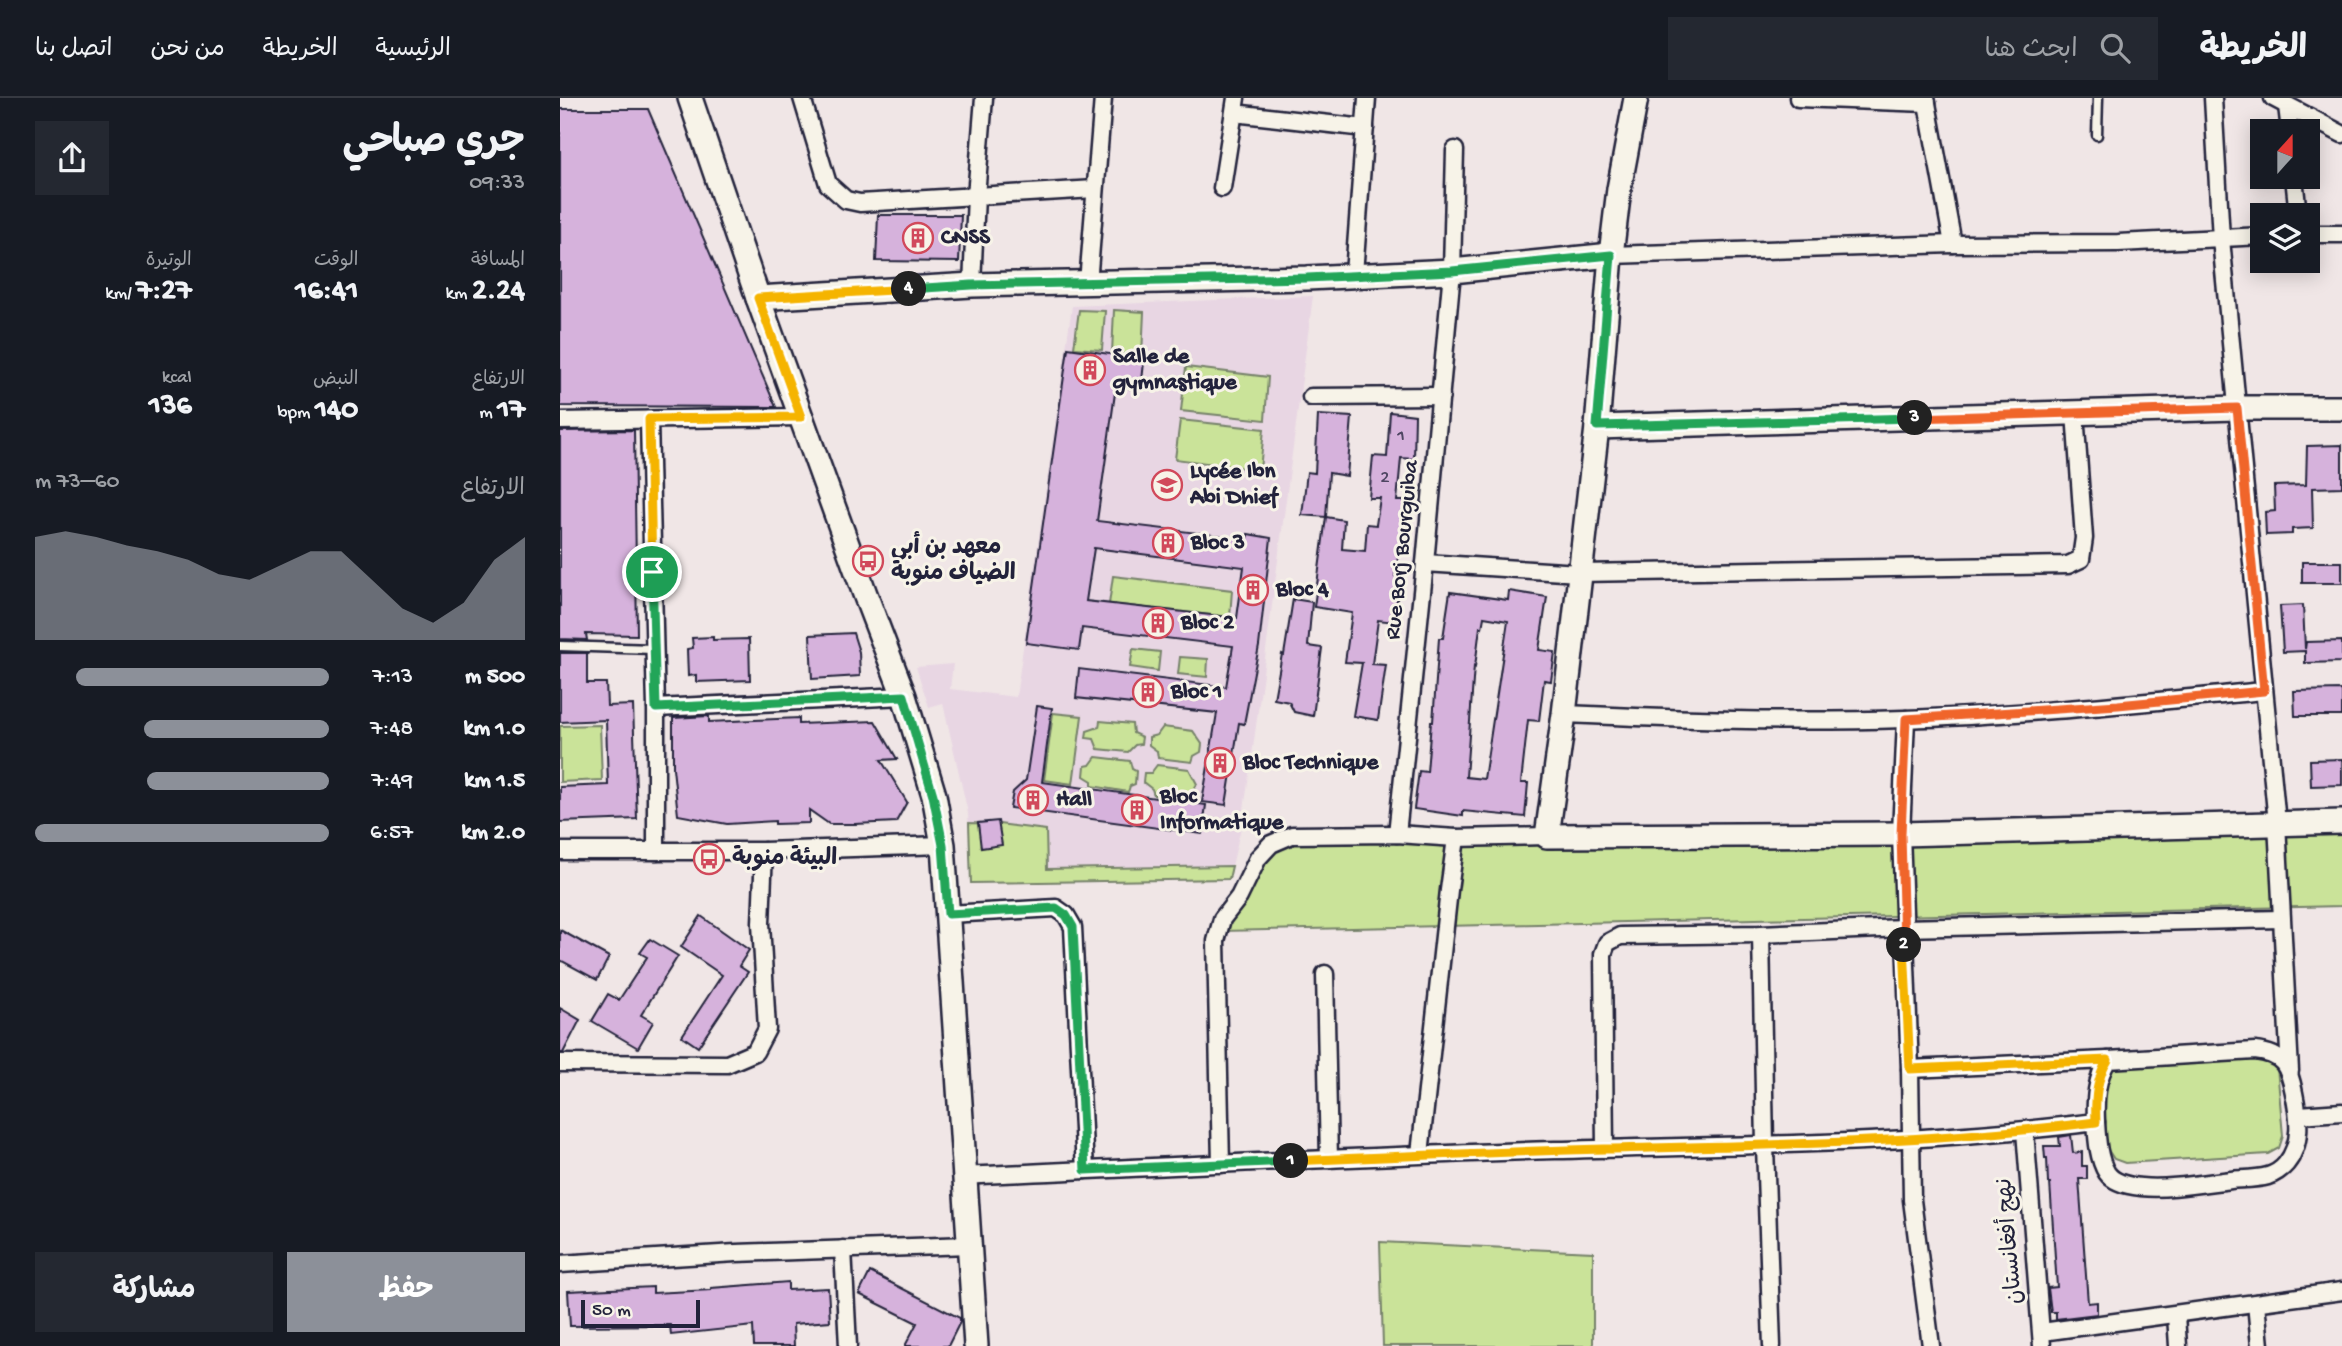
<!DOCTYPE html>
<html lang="ar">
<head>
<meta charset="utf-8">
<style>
  body { margin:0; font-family:"Gochi Hand","Playpen Sans Arabic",sans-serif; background:#242831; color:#f1f3f6; direction:rtl; height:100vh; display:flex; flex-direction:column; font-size:26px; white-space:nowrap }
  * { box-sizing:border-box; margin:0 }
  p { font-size:23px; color:#9ea1a6 }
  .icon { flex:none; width:38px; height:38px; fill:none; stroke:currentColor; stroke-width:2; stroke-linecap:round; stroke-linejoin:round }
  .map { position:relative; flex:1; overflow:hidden; direction:ltr }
  .panel { display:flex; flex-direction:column; background:#171b24; width:560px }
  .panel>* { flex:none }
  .needle { width:46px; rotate:21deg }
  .buttons { position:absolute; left:1690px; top:21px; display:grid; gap:14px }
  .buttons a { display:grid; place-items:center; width:70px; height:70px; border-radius:0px; background:#171b24; box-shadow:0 4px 18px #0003; font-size:35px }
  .scale { position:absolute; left:21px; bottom:18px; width:119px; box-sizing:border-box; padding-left:7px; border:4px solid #22223b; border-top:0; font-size:19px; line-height:24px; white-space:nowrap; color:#22223b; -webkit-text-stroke:5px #f7f3e8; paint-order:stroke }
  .pin { position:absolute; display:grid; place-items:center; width:60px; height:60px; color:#fff; margin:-30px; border:4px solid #fff; border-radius:50%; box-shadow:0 2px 7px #0007 }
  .km { position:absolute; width:35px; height:35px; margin:-18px; border-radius:50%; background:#222; color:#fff; font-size:19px; line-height:35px; text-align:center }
  .round { display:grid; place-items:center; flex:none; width:74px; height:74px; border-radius:0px; background:#242831 }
  .overview { display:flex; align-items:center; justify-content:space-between; height:119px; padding:0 35px }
  h1 { font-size:38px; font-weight:700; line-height:52px }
  .figures { display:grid; grid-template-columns:repeat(3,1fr); gap:10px; height:119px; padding:7px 35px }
  .figures div { display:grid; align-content:center }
  .figures b { font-size:30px; font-weight:700 }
  .figures small { font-size:19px; font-weight:400 }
  .figures p { font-size:19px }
  .chart { height:196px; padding:14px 35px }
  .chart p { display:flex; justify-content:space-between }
  .chart svg { width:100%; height:126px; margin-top:7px; fill:#8c9099; opacity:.7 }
  .primary-button { display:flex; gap:14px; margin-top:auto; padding:14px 35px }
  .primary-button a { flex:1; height:80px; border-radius:0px; background:#8c9099; color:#fff; font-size:28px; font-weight:700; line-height:80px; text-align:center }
  .primary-button a+a { background:#242831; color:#f1f3f6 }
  ul { padding:0 35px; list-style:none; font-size:23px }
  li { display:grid; grid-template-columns:112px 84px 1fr; align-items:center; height:52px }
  li i { height:18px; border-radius:9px; background:#8c9099 }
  header { display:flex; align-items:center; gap:42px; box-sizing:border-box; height:98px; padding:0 35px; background:#171b24; border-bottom:2px solid #363941 }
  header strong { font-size:33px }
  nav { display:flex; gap:38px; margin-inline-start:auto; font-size:24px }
  .search { width:490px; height:63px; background:#242831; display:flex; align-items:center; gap:18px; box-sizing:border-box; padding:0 24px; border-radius:0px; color:#9ea1a6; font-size:26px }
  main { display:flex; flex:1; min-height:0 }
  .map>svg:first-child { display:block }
</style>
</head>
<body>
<header>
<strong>الخريطة</strong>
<div class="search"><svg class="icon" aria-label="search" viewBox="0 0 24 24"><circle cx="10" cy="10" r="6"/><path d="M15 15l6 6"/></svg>ابحث هنا</div>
<nav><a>الرئيسية</a><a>الخريطة</a><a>من نحن</a><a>اتصل بنا</a></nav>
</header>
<main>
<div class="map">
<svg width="1782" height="1248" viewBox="0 0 1782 1248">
  <rect width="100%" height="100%" fill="#f0e6e6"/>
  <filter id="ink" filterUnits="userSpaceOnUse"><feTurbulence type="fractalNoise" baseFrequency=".0143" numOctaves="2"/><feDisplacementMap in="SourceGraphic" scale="14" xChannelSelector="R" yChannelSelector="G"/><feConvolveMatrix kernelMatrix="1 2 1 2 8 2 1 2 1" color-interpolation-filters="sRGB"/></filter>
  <g filter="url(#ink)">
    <polygon fill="#e8d6e3" points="753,198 694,643 682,725 669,781 411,785 408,715 383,605 369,609 356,569 393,566 390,591 456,599 512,208"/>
    <g fill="#cae399" stroke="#76826a" stroke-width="2">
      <polygon points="519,212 545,213 542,252 514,250"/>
      <polygon points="554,212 584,214 582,258 552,255"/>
      <polygon points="626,269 708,279 705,322 621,313"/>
      <polygon points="620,322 704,331 700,372 615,361"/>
      <polygon points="553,478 672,492 670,519 549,506"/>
      <polygon points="573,551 600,554 598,573 570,569"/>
      <polygon points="620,559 648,561 647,579 618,576"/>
      <polygon points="493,615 522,618 513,686 484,682"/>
      <polygon points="540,623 572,626 573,635 582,639 581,646 575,647 568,654 538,651 534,641 526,640 527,633 539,629"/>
      <polygon points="40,627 42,682 0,684 0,628"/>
      <polygon points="603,629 633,633 642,646 641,654 634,658 632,664 598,660 597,653 589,647 589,639 597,637"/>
      <polygon points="536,659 570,663 572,671 576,673 575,686 570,688 568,694 532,688 532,683 524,678 525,668 530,667"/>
      <polygon points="597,667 629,671 637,686 628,701 594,697 592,691 583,684 584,675 591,675"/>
      <polygon points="409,725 439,726 486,732 487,771 672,768 669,781 411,785"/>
      <polygon points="1782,728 1782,808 661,833 712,755 728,746"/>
      <polygon points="1697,957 1717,969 1723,1038 1719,1050 1708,1056 1565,1065 1554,1061 1546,1049 1544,981 1549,971 1561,964"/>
      <polygon points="820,1144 1033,1154 1033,1248 823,1248"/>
    </g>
    <g fill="#d6b2dc" stroke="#22223b" stroke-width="2" fill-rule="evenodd">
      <polygon points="0,11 88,11 216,309 0,308"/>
      <polygon points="318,117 401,117 399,164 316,163"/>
      <path d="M508,250L557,257L556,260L584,264L581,292L556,288L537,423L687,441L688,436L711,440L699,548L684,626L679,625L666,707L642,704L657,615L516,600L519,571L666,589L673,548L522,530L519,552L466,545ZM534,450L684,469L677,520L526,503Z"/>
      <polygon points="830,314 855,317 854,361 841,360 837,403 847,403 835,478 839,478 835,524 818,522 812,566 826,567 818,622 793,618 802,565 785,564 792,515 754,509 766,419 784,422 782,451 805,453 807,426 816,427 820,400 809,400 813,358 827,359"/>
      <polygon points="758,317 792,319 787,378 769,375 766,419 742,417 747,374 755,375"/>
      <polygon points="74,332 77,537 26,536 27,542 0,541 0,333"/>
      <polygon points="1782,347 1782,389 1752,390 1753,430 1732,431 1732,436 1706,437 1705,414 1715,413 1714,388 1746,387 1747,348"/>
      <rect x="1742" y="464" width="40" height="21"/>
      <path d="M949,493L987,499L979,552L995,554L991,583L984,582L979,623L968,622L961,685H968L965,719L903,713V718L854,711L859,673L867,674L871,624H873L879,540H883L890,494L948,502ZM924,519L948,523L924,681L906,679L914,568L915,569L920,529L922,530Z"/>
      <polygon points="733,501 752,504 748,548 762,550 753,618 734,614 729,604 714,601 722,556 724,557"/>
      <polygon points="1743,507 1745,551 1746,544 1782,543 1782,564 1745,565 1745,553 1723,554 1720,508"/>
      <polygon points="293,535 299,554 300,578 252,581 250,537"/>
      <polygon points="153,539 153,542 189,541 190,582 136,584 136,577 128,578 127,551 133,550 132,540"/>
      <polygon points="0,555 27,555 27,585 46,585 47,608 73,607 77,721 0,724 0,689 48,687 46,622 0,624"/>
      <polygon points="1782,592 1782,618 1735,618 1734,593"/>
      <polygon points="477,608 492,610 482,684 646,707 642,736 450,710 453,694 466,682"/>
      <polygon points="149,618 149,624 239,620 239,626 315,623 337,661 321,662 347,704 336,724 295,726 269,726 249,712 249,725 215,726 215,723 167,726 118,717 113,670 113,620"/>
      <polygon points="1782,661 1782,687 1751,688 1750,662"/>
      <polygon points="438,723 442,747 421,750 418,725"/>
      <polygon points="141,818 189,852 179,868 188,874 138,949 122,938 162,877 121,849"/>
      <polygon points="0,832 49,859 37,882 0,862"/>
      <polygon points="90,841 118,858 81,917 93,924 78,950 32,923 48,896 59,902 87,859 80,855"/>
      <polygon points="0,910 20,922 3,955 0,955"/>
      <polygon points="1511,1037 1513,1055 1522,1054 1522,1068 1527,1068 1527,1081 1519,1081 1528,1205 1537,1204 1537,1216 1496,1221 1496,1214 1491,1214 1488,1190 1497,1189 1490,1085 1488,1085 1487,1060 1485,1060 1484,1048 1500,1048 1499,1039"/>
      <polygon points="310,1174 400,1220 400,1224 388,1248 345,1248 357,1225 299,1196"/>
      <polygon points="228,1184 228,1192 268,1190 270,1223 233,1226 234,1248 194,1248 193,1228 111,1237 110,1227 10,1228 8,1193 93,1189 93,1195 151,1192 151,1190"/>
    </g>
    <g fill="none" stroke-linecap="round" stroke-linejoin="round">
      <g stroke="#22223b" stroke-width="13">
        <g id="lane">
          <polyline points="1537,37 1538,0"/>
          <polyline points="0,548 93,551"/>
        </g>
      </g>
      <g stroke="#22223b" stroke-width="21">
        <g id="street">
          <polyline points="242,0 268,86 286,102 300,105 535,91"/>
          <polyline points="1238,0 1367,5"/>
          <polyline points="1366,0 1393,146"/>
          <polyline points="1653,0 1661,141 1717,725 1730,973"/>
          <polyline points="1713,0 1782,36"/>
          <polyline points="1727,8 1730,33"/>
          <polyline points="674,15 805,30"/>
          <polyline points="1734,79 1738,117"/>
          <polyline points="662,90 676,0"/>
          <polyline points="1748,136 1782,136"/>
          <polyline points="1051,157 1393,146 1558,145 1703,138"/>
          <polyline points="794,176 807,0"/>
          <polyline points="528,185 543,0"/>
          <polyline points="412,187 416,98 424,0"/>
          <polyline points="751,299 881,298"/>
          <polyline points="89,322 96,610 96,753"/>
          <polyline points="0,323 241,319"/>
          <polyline points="865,465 1019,475 1508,467 1521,461 1524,440 1515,315"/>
          <polyline points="96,610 344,598"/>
          <path d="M1004,616C1117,621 1230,625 1344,621C1464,617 1585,604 1704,593"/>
          <polyline points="1346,621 1341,736 1350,971 1352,1102 1371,1248"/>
          <polyline points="837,736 865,465 892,173 895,52"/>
          <polyline points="0,753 204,753 383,747"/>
          <polyline points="388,816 496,810 506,817 513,829 525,1072"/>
          <polyline points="1201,836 1205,1048 1212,1248"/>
          <polyline points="765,876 769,1061"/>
          <path d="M1695,953C1724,956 1729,969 1734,995C1739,1019 1743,1045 1726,1066C1722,1071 1714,1076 1708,1078C1697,1081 1683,1081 1671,1082C1645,1085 1607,1092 1581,1089C1570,1088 1554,1085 1547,1075C1538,1061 1537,1040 1536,1024C1535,1002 1536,980 1548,962Z"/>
          <polyline points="0,965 167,966 195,954 207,931 201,825 204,753"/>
          <polyline points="1350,971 1548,962"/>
          <polyline points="1739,1017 1782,1014"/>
          <polyline points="1465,1033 1482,1248"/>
          <polyline points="1045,1051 1043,856 1047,845 1060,838 1201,836 1343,830 1721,821"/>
          <polyline points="860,1056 889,792 896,740"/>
          <polyline points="661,1066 656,843 662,821 679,799 698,760 711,746 732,737 837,736 896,740 987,738"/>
          <path d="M403,1078C601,1069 798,1058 995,1052C1175,1047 1357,1047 1536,1024"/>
          <polyline points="283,1151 288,1248"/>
          <polyline points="0,1166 176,1155 409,1147"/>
          <polyline points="1696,1205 1700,1248"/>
          <polyline points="1616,1217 1618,1248"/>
          <polyline points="1482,1234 1782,1193"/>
        </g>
      </g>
      <g stroke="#22223b" stroke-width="28">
        <g id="secondary">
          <polyline points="130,0 198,200 305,496 344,598 374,697 383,747 416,1248"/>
          <polyline points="1076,0 1059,91 1051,157 1037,329 1004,616 987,738 1341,736 1782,724"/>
          <polyline points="198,200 412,187 747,180 892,173 1051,157"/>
          <polyline points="1037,329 1677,310 1782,310"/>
        </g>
      </g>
      <use href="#lane" stroke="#f7f3e8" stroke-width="8"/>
      <use href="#street" stroke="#f7f3e8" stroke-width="16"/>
      <use href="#secondary" stroke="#f7f3e8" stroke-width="23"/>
    </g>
  </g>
  <g fill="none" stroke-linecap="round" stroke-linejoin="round" filter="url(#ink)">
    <g stroke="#fff" stroke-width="14">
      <polyline id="split-1" points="92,474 96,610 344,598 373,697 383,747 388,816 496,810 506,817 513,829 525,1072 731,1063"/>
    </g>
    <g stroke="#fff" stroke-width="14">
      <path id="split-2" d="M731,1063C835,1058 940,1054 1044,1051C1208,1047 1373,1045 1536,1024C1535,1002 1536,981 1548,962L1350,971L1344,847"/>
    </g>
    <g stroke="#fff" stroke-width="14">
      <polyline id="split-3" points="1344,847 1341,736 1346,621 1558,607 1704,593 1677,310 1355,320"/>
    </g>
    <g stroke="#fff" stroke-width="14">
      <polyline id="split-4" points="349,191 412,187 747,180 892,173 1051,157 1037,328 1355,320"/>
    </g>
    <g stroke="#fff" stroke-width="14">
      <polyline id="split-5" points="92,474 89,321 241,319 198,200 349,191"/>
    </g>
    <use href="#split-1" stroke="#22a559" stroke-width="9"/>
    <use href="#split-2" stroke="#f5b400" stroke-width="9"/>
    <use href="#split-3" stroke="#f0652b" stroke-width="9"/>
    <use href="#split-4" stroke="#22a559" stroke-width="9"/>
    <use href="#split-5" stroke="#f5b400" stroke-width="9"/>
  </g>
  <defs>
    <g id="building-ring" transform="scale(1.575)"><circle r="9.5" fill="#f7f3e8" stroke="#d1495b" stroke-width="1.5"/><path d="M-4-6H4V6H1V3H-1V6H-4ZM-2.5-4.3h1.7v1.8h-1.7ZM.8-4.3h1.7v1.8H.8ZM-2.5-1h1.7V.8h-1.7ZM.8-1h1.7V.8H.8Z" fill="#d1495b"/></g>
    <g id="school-ring" transform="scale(1.575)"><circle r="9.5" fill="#f7f3e8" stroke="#d1495b" stroke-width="1.5"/><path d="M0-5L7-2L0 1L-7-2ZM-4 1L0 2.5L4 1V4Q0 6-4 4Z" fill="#d1495b"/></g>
    <g id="bus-ring" transform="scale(1.575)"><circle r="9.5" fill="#f7f3e8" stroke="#d1495b" stroke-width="1.5"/><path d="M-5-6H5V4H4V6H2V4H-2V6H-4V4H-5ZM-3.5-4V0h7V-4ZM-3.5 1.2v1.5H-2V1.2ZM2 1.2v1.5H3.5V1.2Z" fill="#d1495b"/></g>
  </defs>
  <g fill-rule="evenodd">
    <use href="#building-ring" x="358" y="140"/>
    <use href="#building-ring" x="530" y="272"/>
    <use href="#school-ring" x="607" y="387"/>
    <use href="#building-ring" x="608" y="445"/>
    <use href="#bus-ring" x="308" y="463"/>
    <use href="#building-ring" x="693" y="492"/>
    <use href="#building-ring" x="598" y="525"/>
    <use href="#building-ring" x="588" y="594"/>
    <use href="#building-ring" x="660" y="665"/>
    <use href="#building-ring" x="473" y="702"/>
    <use href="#building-ring" x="577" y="712"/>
    <use href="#bus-ring" x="149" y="761"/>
  </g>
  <g text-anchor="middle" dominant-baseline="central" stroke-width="6" stroke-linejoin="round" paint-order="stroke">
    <g font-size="19" fill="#4f4663">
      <text x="841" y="338">1</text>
      <text x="825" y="380">2</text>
    </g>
    <g font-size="23" font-weight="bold" fill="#22223b" stroke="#f7f3e8" text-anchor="start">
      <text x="381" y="140">CNSS</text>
      <text x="553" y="259">Salle de<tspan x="553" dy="26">gymnastique</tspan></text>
      <text x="630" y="374">Lycée Ibn<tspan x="630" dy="26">Abi Dhief</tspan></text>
      <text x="631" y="445">Bloc 3</text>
      <text x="331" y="450">معهد بن أبي<tspan x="331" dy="26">الضياف منوبة</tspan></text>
      <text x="716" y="492">Bloc 4</text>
      <text x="621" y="525">Bloc 2</text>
      <text x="611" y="594">Bloc 1</text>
      <text x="683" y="665">Bloc Technique</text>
      <text x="600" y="699">Bloc<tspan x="600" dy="26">Informatique</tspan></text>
      <text x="496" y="702">Hall</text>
      <text x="172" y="761">البيئة منوبة</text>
    </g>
    <g font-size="23" fill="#22223b" stroke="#f7f3e8">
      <text transform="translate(843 452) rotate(-84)">Rue Borj Bourguiba</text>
      <text transform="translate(1451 1143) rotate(-95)">نهج أفغانستان</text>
    </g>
  </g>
</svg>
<div class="buttons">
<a><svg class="needle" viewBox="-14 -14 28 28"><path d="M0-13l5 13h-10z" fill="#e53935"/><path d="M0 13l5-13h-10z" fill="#9ea1a6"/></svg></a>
<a><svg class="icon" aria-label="layers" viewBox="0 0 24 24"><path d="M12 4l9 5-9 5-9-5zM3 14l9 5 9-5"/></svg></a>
</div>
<div class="scale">50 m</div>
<div class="pin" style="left:92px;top:474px;background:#1e9e55"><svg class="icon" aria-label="arrive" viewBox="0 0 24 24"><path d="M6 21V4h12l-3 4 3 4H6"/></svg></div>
<b class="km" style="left:731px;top:1063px">1</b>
<b class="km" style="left:1344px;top:847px">2</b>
<b class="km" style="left:1355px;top:320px">3</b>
<b class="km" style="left:349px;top:191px">4</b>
</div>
<section class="panel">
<div class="overview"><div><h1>جري صباحي</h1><p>09:33</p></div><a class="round"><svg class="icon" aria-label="share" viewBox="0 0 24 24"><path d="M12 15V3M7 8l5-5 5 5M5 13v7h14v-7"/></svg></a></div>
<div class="figures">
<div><p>المسافة</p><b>2.24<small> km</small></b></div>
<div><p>الوقت</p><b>16:41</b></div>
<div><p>الوتيرة</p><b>7:27<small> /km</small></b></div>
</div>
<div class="figures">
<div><p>الارتفاع</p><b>17<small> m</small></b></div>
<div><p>النبض</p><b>140<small> bpm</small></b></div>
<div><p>kcal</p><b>136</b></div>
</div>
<div class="chart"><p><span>الارتفاع</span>60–73 m</p>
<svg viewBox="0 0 160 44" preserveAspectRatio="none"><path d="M0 44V8L10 6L20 8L30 11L40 13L50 16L60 21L70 23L80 18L90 13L100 13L110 23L120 33L130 38L140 31L150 16L160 8V44z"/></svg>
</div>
<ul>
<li><b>500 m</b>7:13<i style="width:86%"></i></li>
<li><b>1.0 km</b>7:48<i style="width:63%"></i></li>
<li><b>1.5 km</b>7:49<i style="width:62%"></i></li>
<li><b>2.0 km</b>6:57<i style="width:100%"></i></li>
</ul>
<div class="primary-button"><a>حفظ</a><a>مشاركة</a></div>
</section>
</main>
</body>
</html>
